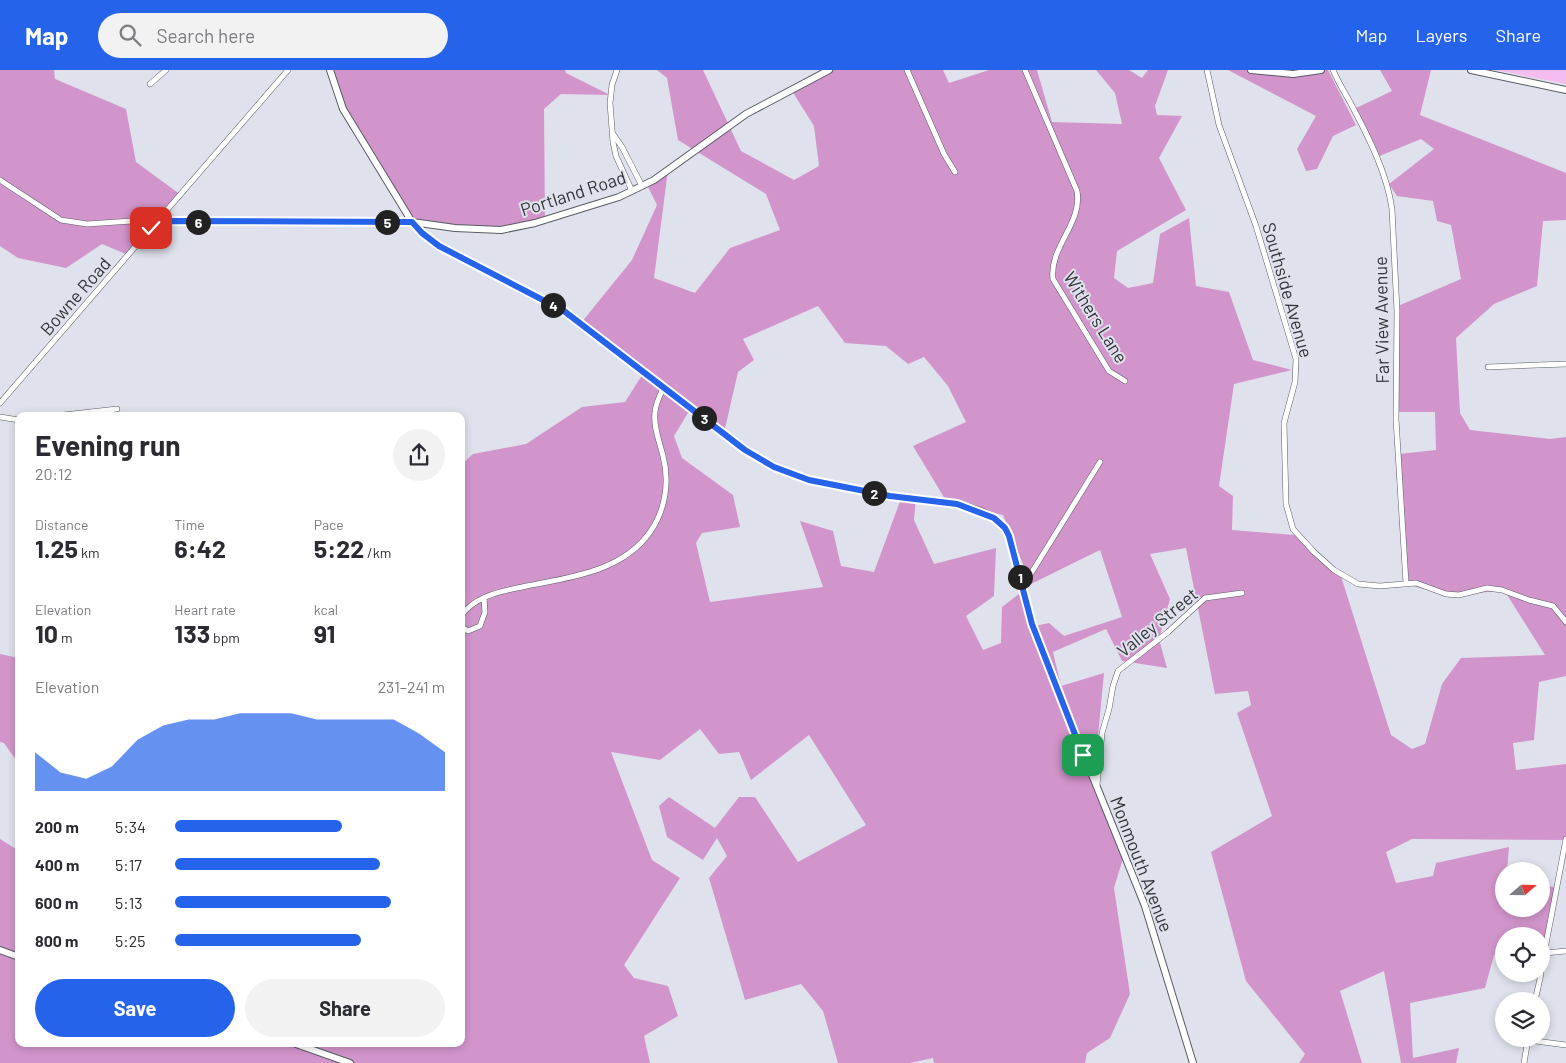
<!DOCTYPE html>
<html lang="en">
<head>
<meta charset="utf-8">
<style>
  body { margin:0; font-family:Barlow,sans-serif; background:#f2f2f3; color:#2b2b33; height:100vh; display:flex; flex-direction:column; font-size:19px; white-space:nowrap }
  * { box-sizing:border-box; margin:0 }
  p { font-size:16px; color:#7c7c81 }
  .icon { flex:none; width:28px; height:28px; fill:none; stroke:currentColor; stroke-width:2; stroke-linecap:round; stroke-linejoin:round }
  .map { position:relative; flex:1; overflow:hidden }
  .sheet { position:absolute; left:15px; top:342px; width:450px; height:635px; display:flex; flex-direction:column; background:#fff; border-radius:10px; box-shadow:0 2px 8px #0003 }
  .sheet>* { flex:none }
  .needle { width:32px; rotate:70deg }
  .fabs { position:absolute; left:1495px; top:792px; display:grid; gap:10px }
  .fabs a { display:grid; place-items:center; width:55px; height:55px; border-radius:50%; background:#fff; box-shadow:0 2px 8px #0003; font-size:25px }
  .pin { position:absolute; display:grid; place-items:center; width:42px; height:42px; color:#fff; margin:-21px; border-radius:10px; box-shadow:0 2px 8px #0006 }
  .km { position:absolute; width:25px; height:25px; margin:-12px; border-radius:50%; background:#222; color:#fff; font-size:14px; line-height:25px; text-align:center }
  .round { display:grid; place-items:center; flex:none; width:52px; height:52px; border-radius:26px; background:#f2f2f3 }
  .head { display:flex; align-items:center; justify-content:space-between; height:85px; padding:0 20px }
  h1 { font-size:28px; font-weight:700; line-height:38px }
  .stats { display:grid; grid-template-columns:repeat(3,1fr); gap:8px; height:85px; padding:5px 20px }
  .stats div { display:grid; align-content:center }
  .stats b { font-size:25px; font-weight:700 }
  .stats small { font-size:14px; font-weight:400 }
  .stats p { font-size:14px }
  .chart { height:140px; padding:10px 20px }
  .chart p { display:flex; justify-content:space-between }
  .chart svg { width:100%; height:90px; margin-top:5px; fill:#2563eb; opacity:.7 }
  .button { display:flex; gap:10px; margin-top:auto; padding:10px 20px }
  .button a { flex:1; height:58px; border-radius:30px; background:#2563eb; color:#fff; font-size:20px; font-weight:700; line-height:58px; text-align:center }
  .button a+a { background:#f2f2f3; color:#2b2b33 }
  ul { padding:0 20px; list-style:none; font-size:16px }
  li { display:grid; grid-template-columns:80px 60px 1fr; align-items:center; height:38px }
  li i { height:12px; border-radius:6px; background:#2563eb }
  header { display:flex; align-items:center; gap:30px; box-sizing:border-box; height:70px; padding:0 25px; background:#2563eb; color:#fff }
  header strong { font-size:24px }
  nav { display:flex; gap:28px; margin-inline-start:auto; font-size:18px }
  .search { width:350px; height:45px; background:#f2f2f3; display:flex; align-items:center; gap:12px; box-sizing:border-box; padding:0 18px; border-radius:28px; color:#7c7c81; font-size:19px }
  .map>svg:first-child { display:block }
</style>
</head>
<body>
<header>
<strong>Map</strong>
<div class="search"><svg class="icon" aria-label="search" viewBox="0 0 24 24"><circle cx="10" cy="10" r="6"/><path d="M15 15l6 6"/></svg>Search here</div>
<nav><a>Map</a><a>Layers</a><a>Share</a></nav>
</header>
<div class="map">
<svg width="1566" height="993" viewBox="0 0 1566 993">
  <rect width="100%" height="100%" fill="#dfe2ec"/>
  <polygon fill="#f5bcef" points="1495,0 1566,0 1566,14"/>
  <g fill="#d295cb" fill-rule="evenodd">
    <polygon points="0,0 54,0 55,9 126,39 136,92 181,125 128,185 102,174 66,198 18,188 0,176"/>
    <polygon points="328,0 565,0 566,3 610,25 561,24 544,39 545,153 495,162 414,151 346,46"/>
    <path d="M657,0H703L741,81L794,110L819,96L814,56L792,21L830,0H943L949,13L989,0H1037L1052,52L1122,54L1115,23L1096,0H1129L1142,8L1148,0H1168L1155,36L1157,45L1182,46L1159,88L1186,140L1117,181L1114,208L1128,218L1153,213L1160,164L1189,148L1196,216L1229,222L1253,290L1292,300L1234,314L1219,416L1233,426L1232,460L1295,465L1340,503L1391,665L1412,679L1425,674L1442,614L1461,588L1545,585L1504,520L1452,526L1409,515L1399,384L1436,380L1435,342H1398V236L1461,209L1451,155L1437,151L1433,131L1397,126L1389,114L1434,79L1421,69L1377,87L1356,38L1392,21L1380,0H1431L1420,45L1566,103V150L1543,151L1537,216L1494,234L1456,268L1460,343L1470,360L1550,369L1566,367V606L1539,612L1534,670L1513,673L1516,700L1566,694V770L1412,769L1386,782L1396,813L1433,806L1436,793L1509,777L1507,801H1504V839H1541V816L1557,817L1546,882H1541V866H1504V884L1494,885L1485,918L1410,933L1413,988L1459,978L1456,993H1401L1384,901L1340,921L1362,993H1299L1305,984L1246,911L1211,782L1272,746L1237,643L1251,635L1248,621L1215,624L1186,478L1150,484L1170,529L1159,569L1167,598L1122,591L1106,559L1053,582L1061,616L1104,603L1094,709L1125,782L1114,818L1130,924L1110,968L1087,983L1085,993H934L933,988L910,993H838L823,941L801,914L745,930L709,808L727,786L717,768L703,790L667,767L659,736L669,727L715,758L739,727H755L798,792L866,755L809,665L751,710L739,682L719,684L700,659L660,690L611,682L652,790L680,808L624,895L634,908L668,916L678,946L644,966L650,993H0V769L19,781V974H461V395L473,384L526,374L582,337L625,332L644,302L581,253L632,190L657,135L647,115L668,100L654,208L695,223L730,178L780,160L766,124L678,70L667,8ZM818,236L845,273L886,276L908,294L924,287L948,316L966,352L913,376L948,434L1003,445L1031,514L1100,480L1122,547L1064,566L1049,553L1035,556L1024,520L1002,537L1001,573L983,580L966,546L994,526L996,478L934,494L914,450L916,428L902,426L874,502L841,496L833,461L800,451L823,517L710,532L696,473L702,463L740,457L733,425L682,388L674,366L691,338L724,363L738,302L754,290L743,269Z"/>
    <polygon points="1228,0 1328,0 1356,55 1333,66 1317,99 1306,101 1297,79 1316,46"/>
    <polygon points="0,584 19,588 19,694 4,673 0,672"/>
  </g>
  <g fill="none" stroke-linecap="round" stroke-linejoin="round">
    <g stroke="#585b63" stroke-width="6">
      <g id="minor">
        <polyline points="617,0 612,15 610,33 613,72 616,86 632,121"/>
        <polyline points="907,0 944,84 955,102"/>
        <path d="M1025,0L1077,121C1083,153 1049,177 1053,209L1109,301L1125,311"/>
        <polyline points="1207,0 1219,55 1256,156 1296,289 1295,312 1284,353 1286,434 1293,459 1314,482 1334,500 1358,514 1380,516 1416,513 1446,524 1459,525 1487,518 1502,520 1529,530 1553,536 1566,552"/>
        <path d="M1333,0C1338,12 1345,23 1351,34C1368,66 1387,103 1392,139L1397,241L1396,349L1406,513"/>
        <polyline points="150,14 166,0"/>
        <polyline points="613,64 622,77 642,116"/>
        <polyline points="0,110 61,150 87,154 147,150 157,152 412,152"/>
        <polyline points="1488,297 1566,294"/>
        <polyline points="0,333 288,0"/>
        <polyline points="55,346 117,339"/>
        <polyline points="0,347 19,350"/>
        <polyline points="1022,518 1100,392"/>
        <path d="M461,546C473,528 497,522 517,518C563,508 621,504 650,462C665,441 670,412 663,386C660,373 653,356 655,342C656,332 660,325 664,317"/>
        <polyline points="461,552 462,557 468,561 480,556 485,542 484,528"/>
        <polyline points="1097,715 1102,663 1109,639 1113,616 1118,601 1168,562 1205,528 1242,523"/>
        <polyline points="1545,883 1566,881"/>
        <polyline points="1541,900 1566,769"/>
        <polyline points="1535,931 1541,904"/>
        <polyline points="1528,970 1566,975"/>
        <polyline points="1524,993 1528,969"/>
      </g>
    </g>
    <g stroke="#585b63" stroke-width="8">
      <g id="tertiary">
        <path d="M330,0L343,39L412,152L422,163L439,176L564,241L745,380C770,397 797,407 826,414C847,418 868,422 889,426C919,430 987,431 1004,458C1013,470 1015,487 1018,501C1024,524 1030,548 1038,571L1145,836L1193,993"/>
        <polyline points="1251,0 1293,4 1321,0"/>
        <polyline points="1471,0 1566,20"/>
        <polyline points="412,152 455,158 501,160 535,153 619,127 654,110 746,44 829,0"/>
        <polyline points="0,880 19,887"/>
        <polyline points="296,974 350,993"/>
      </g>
    </g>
    <use href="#minor" stroke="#fff" stroke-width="5"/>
    <use href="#tertiary" stroke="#fff" stroke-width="6"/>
  </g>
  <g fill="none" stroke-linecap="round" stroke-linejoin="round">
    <g stroke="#fff" stroke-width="10">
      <polyline id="route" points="151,158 156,152 171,151 412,152 422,163 439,176 564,241 745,380 774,397 809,410 890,426 957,434 994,448 1005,458 1009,466 1032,554 1083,685"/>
    </g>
    <use href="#route" stroke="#2563eb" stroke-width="6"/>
  </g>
  <g text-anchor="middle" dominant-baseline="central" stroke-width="4" stroke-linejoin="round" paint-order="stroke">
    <g font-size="18" fill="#333438" stroke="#dfe2ec">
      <text transform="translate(573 123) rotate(-18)">Portland Road</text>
      <text transform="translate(1288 220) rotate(74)">Southside Avenue</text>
      <text transform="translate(75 226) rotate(-49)">Bowne Road</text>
      <text transform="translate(1096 247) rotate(58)">Withers Lane</text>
      <text transform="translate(1381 250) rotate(-91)">Far View Avenue</text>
      <text transform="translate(1157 552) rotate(-39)">Valley Street</text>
      <text transform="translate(1142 794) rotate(69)">Monmouth Avenue</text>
    </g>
  </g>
</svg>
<div class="fabs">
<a><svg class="needle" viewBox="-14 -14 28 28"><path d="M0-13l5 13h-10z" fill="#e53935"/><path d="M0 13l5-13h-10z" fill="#7c7c81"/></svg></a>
<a><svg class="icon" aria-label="locate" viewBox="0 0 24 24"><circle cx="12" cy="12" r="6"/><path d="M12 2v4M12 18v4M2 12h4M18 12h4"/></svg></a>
<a><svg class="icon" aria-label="layers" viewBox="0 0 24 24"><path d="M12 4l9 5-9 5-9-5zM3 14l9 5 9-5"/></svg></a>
</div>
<div class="pin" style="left:1083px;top:685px;background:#1e9e55"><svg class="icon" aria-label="arrive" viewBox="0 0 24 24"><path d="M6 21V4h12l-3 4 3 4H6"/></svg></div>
<div class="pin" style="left:151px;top:158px;background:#d93025"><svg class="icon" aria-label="check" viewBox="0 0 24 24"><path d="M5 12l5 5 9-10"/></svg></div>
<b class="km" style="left:1020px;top:507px">1</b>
<b class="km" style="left:874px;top:423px">2</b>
<b class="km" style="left:704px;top:348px">3</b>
<b class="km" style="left:553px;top:235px">4</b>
<b class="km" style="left:387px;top:152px">5</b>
<b class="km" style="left:198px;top:152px">6</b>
<section class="sheet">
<div class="head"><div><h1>Evening run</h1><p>20:12</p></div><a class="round"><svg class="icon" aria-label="share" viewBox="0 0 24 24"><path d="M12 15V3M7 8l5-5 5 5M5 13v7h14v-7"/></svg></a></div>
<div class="stats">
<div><p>Distance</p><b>1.25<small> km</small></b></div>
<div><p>Time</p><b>6:42</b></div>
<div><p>Pace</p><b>5:22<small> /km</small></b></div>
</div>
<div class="stats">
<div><p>Elevation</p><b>10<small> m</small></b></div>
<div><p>Heart rate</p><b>133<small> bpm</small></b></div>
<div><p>kcal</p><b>91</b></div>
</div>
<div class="chart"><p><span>Elevation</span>231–241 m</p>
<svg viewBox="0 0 160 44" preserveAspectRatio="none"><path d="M0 44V25L10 35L20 38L30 32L40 19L50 12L60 9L70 9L80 6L90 6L100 6L110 9L120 9L130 9L140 9L150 16L160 25V44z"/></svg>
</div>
<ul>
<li><b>200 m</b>5:34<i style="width:62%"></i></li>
<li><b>400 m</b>5:17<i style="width:76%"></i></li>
<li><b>600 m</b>5:13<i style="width:80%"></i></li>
<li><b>800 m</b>5:25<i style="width:69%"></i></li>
</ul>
<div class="button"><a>Save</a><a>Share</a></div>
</section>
</div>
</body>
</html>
